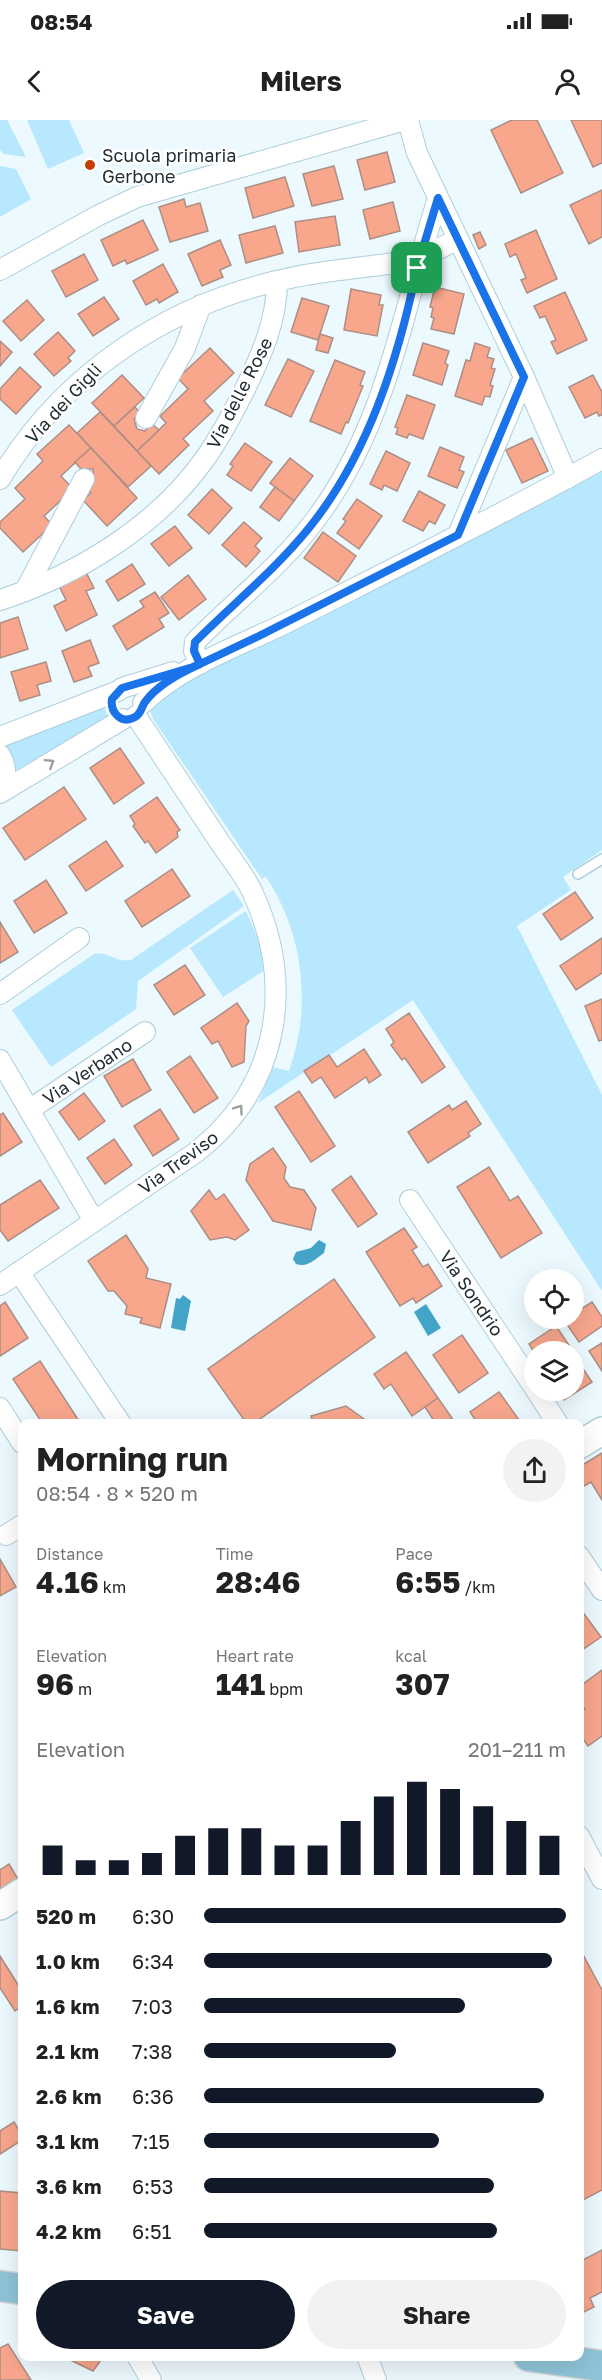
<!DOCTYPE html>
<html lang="en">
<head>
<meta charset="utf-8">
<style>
  body { margin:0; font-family:"Golos Text",sans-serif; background:#f2f2f2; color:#222; height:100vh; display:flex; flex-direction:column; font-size:22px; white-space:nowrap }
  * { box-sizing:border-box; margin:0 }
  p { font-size:20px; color:#767676 }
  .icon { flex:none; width:33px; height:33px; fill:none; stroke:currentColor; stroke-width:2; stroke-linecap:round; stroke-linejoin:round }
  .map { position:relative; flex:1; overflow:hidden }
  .drawer { position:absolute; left:18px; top:1299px; width:566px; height:942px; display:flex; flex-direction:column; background:#fff; border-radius:12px; box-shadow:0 6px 24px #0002 }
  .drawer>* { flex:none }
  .controls { position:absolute; left:524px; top:1149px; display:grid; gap:12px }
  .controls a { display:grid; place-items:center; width:60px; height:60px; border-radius:50%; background:#fff; box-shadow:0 6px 24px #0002; font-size:30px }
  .pin { position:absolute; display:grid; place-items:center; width:51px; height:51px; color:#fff; margin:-26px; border-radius:12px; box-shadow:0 3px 9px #0006 }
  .round { display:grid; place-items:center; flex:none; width:63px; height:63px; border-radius:32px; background:#f2f2f2 }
  .headline { display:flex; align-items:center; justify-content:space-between; height:102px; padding:0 18px }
  h1 { font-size:33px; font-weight:700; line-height:45px }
  .metrics { display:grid; grid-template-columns:repeat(3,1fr); gap:9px; height:102px; padding:6px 18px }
  .metrics div { display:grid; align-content:center }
  .metrics b { font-size:30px; font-weight:700 }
  .metrics small { font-size:16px; font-weight:400 }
  .metrics p { font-size:16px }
  .chart { height:168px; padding:12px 18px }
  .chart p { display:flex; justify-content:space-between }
  .chart svg { width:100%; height:108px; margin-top:6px; stroke:#111827; stroke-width:6 }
  .action { display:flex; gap:12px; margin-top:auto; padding:12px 18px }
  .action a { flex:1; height:69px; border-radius:36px; background:#111827; color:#fff; font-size:24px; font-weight:700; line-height:69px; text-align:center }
  .action a+a { background:#f2f2f2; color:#222 }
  ul { padding:0 18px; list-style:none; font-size:20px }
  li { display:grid; grid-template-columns:96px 72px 1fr; align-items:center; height:45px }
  li i { height:15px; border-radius:8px; background:#111827 }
  .status { display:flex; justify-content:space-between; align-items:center; height:42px; padding:0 30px; background:#fff; direction:ltr }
  .status svg { height:16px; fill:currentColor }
  header { display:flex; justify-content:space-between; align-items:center; height:78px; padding:0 18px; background:#fff; font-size:27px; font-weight:700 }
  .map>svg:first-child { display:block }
</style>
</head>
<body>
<div class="status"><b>08:54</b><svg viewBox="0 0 49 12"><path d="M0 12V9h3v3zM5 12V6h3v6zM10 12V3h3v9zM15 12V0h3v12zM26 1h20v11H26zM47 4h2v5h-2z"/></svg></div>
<header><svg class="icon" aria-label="back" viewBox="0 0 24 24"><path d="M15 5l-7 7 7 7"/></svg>Milers<svg class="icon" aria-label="person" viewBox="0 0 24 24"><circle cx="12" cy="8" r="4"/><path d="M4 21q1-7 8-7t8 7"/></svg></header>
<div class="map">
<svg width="602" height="2260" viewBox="0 0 602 2260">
  <rect width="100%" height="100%" fill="#ecf9ff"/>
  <g fill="#b7e8fd">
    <polygon points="0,0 7,0 26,37 4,34 0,30"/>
    <polygon points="27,0 69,0 84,33 48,49"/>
    <polygon points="0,46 16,49 31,79 0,97"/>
    <path d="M602,350V730L563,757L571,770L517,806L602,975V1171L413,880L258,983L273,947L289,951C312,887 304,814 266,757L262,759L153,599L150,589L179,566Z"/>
    <polygon points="103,585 109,599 20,651 16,649 11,634 2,623"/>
    <path d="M233,770L244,786L138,861L136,889L51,947L12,890L94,834C108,831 116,843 131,840Z"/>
    <polygon points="246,791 261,826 265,850 223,877 190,828"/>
  </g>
  <g fill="#44a4c7">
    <path d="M319,1120L326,1124L324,1133C315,1139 308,1148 296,1144L293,1139L296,1132L311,1128Z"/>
    <polygon points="183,1175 191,1181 185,1211 171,1208 176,1178 180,1179"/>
    <polygon points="426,1184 441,1208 428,1216 414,1192"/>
  </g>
  <g fill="#f8a78d" stroke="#ac8e84" stroke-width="1.5">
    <polygon points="512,0 537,0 563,53 521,73 491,10"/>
    <polygon points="571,0 602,0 602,43 593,47"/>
    <polygon points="387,32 395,62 365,70 357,40"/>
    <polygon points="334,46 343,79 312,86 303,54"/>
    <polygon points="285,57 294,86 253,98 245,68"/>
    <polygon points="602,70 602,117 589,124 570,85"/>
    <polygon points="184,79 186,87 200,83 208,111 170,122 159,87"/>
    <polygon points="393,82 400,111 370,119 363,90"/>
    <polygon points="335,96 340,125 299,132 295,102"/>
    <polygon points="143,100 158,130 127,144 125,140 113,146 101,120"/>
    <polygon points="275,106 283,133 246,143 239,115"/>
    <polygon points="536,110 557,159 527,173 521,160 526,158 516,134 510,137 505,124"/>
    <polygon points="480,112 486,125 479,129 473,115"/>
    <polygon points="220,120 231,145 220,150 223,157 202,166 188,134"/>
    <polygon points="84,134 98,160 66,177 52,151"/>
    <polygon points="163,144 178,172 159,183 157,179 146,185 133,161"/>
    <polygon points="435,167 464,174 454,214 431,209 434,198 431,197 433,188 430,187"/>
    <polygon points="351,169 381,175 379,185 383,185 377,216 344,210"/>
    <polygon points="565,172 587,220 557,234 551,222 556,220 545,196 540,198 534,186"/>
    <polygon points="104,177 119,199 93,216 78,194"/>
    <polygon points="302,178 329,186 318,220 291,212"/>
    <polygon points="27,180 44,200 21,221 3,201"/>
    <polygon points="58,212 75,231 68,238 71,241 54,256 34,234"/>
    <polygon points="320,214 333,218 328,233 316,230"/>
    <polygon points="0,221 12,232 0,246"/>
    <polygon points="423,223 449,231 445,243 448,245 442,265 413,255"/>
    <polygon points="475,223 490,228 487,237 494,239 491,248 495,249 490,265 493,266 490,277 485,276 482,285 455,276 466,240 470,241"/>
    <polygon points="210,228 234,253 204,281 213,291 183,319 189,325 159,354 137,331 166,303 160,296 188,269 178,258"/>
    <polygon points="288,239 314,251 291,297 265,285"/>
    <polygon points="335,240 365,252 360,265 363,266 348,303 346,302 341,314 310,301"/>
    <polygon points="20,247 41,267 16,294 0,279 0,269"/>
    <polygon points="122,255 144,278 114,306 92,283"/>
    <polygon points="593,255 602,272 602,295 599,296 597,292 585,298 569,267"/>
    <polygon points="407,275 435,285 423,319 409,314 407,318 396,314 398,308 395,307"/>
    <polygon points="135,287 140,293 134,299 137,309 145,311 152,304 159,310 137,331 114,306"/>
    <polygon points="100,292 151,346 128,367 77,313"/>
    <polygon points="69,305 91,328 61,356 73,369 44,396 52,405 23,432 0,408 0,402 25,379 15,368 43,341 37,334"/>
    <polygon points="532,318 548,351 522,363 506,330"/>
    <polygon points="245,323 272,342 251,371 227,355 233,346 230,344"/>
    <polygon points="440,327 464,337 459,350 464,352 457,368 428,356"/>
    <polygon points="91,328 137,378 107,406 83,380 91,373 86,368 93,361 93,349 81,349 75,342"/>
    <polygon points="386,331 410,343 397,371 384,365 382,370 370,364"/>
    <polygon points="290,338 313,356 294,381 270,363"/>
    <polygon points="275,367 294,381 279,401 260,387"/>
    <polygon points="212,369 232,388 209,414 188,395"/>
    <polygon points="419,371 445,385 435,404 429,401 423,411 403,401"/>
    <polygon points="357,379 382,396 359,429 337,413 346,401 343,399"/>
    <polygon points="244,402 262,418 255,426 260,431 246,447 222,425"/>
    <polygon points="175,406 192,428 169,446 151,424"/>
    <polygon points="323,412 356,436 338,462 304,438"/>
    <polygon points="132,444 145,464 118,481 106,461"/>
    <polygon points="86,452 94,468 86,471 97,495 66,511 54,486 66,480 59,466"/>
    <polygon points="188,455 206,479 179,500 161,477"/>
    <polygon points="155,472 169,493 159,499 164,507 127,530 113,506 144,487 140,481"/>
    <polygon points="18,497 28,529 0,538 0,503"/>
    <polygon points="90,520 99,543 88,547 92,556 74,562 62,531"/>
    <polygon points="46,542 51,561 37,565 40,575 20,581 11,552"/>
    <polygon points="120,628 144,663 114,684 90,648"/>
    <polygon points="64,667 86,699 25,740 3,708"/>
    <polygon points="157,677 180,710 177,712 178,717 156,733 148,721 145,723 133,706 135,704 130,696"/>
    <polygon points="106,721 123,746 86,771 69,746"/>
    <polygon points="172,749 190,776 142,807 125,781"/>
    <polygon points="46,760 67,793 34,813 14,781"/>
    <polygon points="575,772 593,798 561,820 543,794"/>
    <polygon points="0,802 18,832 0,843"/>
    <polygon points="602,818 602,853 576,870 560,846"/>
    <polygon points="185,845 205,875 174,895 154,865"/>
    <polygon points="602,879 602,920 599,921 585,886"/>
    <polygon points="237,883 249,901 246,906 244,942 232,947 218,921 212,924 201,908"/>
    <polygon points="409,893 445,947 422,963 405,938 402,940 391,925 394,922 386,909"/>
    <polygon points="364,929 381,955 369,963 366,957 335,978 321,957 312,963 304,951 329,935 337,947"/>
    <polygon points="190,936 218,978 194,993 167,952"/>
    <polygon points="133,939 151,970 122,987 104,956"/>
    <polygon points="299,971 335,1026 311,1042 275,987"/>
    <polygon points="84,973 105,1001 79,1020 59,992"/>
    <polygon points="466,981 481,1004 468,1013 470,1016 428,1043 408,1012 449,985 452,990"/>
    <polygon points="160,989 179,1019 153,1036 134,1006"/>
    <polygon points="3,993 22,1022 0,1036 0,995"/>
    <polygon points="114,1019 132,1045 105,1064 87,1038"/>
    <polygon points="273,1028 286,1047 284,1058 290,1067 304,1070 316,1088 311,1110 273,1101 246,1060 250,1044"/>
    <polygon points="489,1047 510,1081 518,1076 542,1113 501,1138 457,1067"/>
    <polygon points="351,1056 377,1094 358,1107 332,1070"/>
    <polygon points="40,1060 59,1088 8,1121 0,1110 0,1085"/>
    <polygon points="209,1070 216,1080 224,1074 249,1110 235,1120 227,1117 210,1120 191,1091"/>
    <polygon points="404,1108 417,1127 412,1130 423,1147 428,1144 442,1166 416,1183 413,1178 400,1186 366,1132"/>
    <polygon points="126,1115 148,1149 146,1158 171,1164 160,1208 140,1203 142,1198 125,1194 127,1186 114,1171 108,1171 88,1141"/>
    <polygon points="334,1159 375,1217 253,1304 247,1304 208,1249"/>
    <polygon points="5,1182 28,1218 0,1236 0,1186"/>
    <polygon points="592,1182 602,1197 602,1206 579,1222 564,1200 573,1198 573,1194"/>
    <polygon points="556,1206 571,1228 566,1232 534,1232 529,1224"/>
    <polygon points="462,1215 488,1253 459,1273 433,1235"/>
    <polygon points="602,1223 602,1251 589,1231"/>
    <polygon points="406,1232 438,1278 412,1296 391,1264 384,1269 374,1254"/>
    <polygon points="577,1240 592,1262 564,1280 558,1270 573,1270 573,1242"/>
    <polygon points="40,1241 81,1304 43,1304 13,1259"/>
    <polygon points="499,1272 522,1304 478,1304 470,1292"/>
    <polygon points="438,1278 452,1298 444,1304 436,1304 425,1287"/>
    <polygon points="346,1286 371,1304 313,1304 311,1296"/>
    <polygon points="602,1333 602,1380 591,1362 579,1369 579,1347"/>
    <polygon points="0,1439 16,1467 0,1476"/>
    <polygon points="579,1487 601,1517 579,1532"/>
    <polygon points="602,1550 602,1616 588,1626 579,1613 579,1593 585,1589 579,1581 579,1567"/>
    <polygon points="9,1744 19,1761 0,1773 0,1750"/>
    <polygon points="579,1827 602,1870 602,2070 579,2082"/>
    <polygon points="0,1836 22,1871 22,1886 15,1891 0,1868"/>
    <polygon points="14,2002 22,2015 22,2020 0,2034 0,2011"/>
    <polygon points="0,2071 22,2073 22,2131 0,2129"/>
    <polygon points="602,2130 602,2172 590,2178 594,2187 582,2193 579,2191 579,2142"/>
    <polygon points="8,2224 31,2260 0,2260 0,2228"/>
    <polygon points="62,2236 104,2236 93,2251"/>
  </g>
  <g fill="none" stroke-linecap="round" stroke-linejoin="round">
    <g stroke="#aecedc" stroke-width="12">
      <polyline id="lane" points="578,754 602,739"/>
    </g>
    <g stroke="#aecedc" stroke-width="22">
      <g id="street">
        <polyline points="408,0 417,33 524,257 568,358"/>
        <polyline points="0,150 99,95 137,77 405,0"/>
        <polyline points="146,298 185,228 201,185"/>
        <path d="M0,359C64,251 173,181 295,157C320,152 346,149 372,146C386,144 402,143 416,138C431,134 444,126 458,119"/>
        <polyline points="458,415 524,257"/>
        <polyline points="25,471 84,359"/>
        <path d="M0,480C77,455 156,407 204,340C220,318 233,293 245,269C262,234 277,200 277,161"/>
        <path d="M200,544L194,531L195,522C235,481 282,445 316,399C388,303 403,188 438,78"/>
        <polyline points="122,568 173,552"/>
        <path d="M143,583C184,544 240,526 290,501C394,448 499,396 602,339"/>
        <polyline points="0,617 118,571"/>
        <path d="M0,635C7,647 7,658 0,670"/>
        <polyline points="0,673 123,599"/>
        <polyline points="0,874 79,818"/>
        <polyline points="0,940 94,1101"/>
        <polyline points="29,990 145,912"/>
        <polyline points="410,1080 534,1267"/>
        <polyline points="19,1152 121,1304"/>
        <path d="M0,1165L195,1033C279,968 296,866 252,771C243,753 228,735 217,718C190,677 163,637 136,596"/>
        <polyline points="536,1270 558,1304"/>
        <polyline points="0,1288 22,1323"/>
        <polyline points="6,1415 22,1405"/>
        <polyline points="579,1436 602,1470"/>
        <polyline points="579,1716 602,1759"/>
        <polyline points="137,2236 151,2260"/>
        <polyline points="367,2236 376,2260"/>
      </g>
    </g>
    <g stroke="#aecedc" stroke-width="30">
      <g id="secondary">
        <polyline points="579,1325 602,1311"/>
        <polyline points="0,1786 22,1772"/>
      </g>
    </g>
    <g stroke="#d2d5d6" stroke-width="33">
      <g id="primary">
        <polyline points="0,2166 22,2169"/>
        <polyline points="529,2236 602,2246"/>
      </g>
    </g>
    <use href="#lane" stroke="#fff" stroke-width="9"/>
    <use href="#street" stroke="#fff" stroke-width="20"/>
    <use href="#secondary" stroke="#fff" stroke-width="27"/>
    <use href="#primary" stroke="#8fc4d8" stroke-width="30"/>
  </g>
  <defs><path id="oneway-chevron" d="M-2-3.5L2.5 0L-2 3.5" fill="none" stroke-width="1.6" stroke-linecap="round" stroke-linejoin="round" transform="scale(1.5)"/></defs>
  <g stroke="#9aa0a2">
    <use href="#oneway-chevron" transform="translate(50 643) rotate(-32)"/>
    <use href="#oneway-chevron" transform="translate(239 989) rotate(-54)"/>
  </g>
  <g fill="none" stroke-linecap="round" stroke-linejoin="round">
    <g stroke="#fff" stroke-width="12">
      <path id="route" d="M417,148C398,240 368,335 309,408C275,450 233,484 195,522L194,531L200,544C182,552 157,565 145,582C141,587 142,593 135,597C121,605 110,592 112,579L122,568L193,547L200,544L259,516L458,415L524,257L438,78L417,148"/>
    </g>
    <use href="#route" stroke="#1a73e8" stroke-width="8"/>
  </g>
  <circle fill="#c43e00" stroke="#fff" stroke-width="2" cx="90" cy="45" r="6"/>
  <g text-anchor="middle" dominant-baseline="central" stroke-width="5" stroke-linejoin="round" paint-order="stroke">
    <g font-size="18" fill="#1f2b30" stroke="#fff" text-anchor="start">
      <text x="102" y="35">Scuola primaria<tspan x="102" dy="21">Gerbone</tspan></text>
    </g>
    <g font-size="18" fill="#1f2b30" stroke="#fff">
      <text transform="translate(239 273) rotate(-63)">Via delle Rose</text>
      <text transform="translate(63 283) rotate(-47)">Via dei Gigli</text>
      <text transform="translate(87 951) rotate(-34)">Via Verbano</text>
      <text transform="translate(178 1042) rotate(-36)">Via Treviso</text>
      <text transform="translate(472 1173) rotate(56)">Via Sondrio</text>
    </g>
  </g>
</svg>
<div class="controls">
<a><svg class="icon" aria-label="locate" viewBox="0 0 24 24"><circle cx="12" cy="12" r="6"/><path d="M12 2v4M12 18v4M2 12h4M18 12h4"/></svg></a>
<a><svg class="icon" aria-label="layers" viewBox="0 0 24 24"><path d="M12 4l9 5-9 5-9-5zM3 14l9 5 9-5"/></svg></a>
</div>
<div class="pin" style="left:417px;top:148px;background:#1e9e55"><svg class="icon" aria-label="arrive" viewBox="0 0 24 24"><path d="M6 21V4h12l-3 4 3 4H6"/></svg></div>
<section class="drawer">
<div class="headline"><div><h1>Morning run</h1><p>08:54 · 8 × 520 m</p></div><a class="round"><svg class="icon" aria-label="share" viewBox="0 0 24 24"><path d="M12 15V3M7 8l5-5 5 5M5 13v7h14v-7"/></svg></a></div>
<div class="metrics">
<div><p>Distance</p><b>4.16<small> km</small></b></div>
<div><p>Time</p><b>28:46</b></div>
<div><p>Pace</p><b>6:55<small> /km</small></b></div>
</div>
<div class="metrics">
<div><p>Elevation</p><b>96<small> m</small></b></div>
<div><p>Heart rate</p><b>141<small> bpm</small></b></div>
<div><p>kcal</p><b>307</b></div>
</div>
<div class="chart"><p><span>Elevation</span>201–211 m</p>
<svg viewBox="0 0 160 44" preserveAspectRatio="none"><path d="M5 44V32M15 44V38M25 44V38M35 44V35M45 44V28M55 44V25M65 44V25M75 44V32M85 44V32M95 44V22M105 44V12M115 44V6M125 44V9M135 44V16M145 44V22M155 44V28"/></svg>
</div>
<ul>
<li><b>520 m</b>6:30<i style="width:100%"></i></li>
<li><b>1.0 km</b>6:34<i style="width:96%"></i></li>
<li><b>1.6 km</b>7:03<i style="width:72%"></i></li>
<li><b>2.1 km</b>7:38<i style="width:53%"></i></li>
<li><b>2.6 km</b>6:36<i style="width:94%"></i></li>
<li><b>3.1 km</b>7:15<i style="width:65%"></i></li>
<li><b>3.6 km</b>6:53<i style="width:80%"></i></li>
<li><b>4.2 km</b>6:51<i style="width:81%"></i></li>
</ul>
<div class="action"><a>Save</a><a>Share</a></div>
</section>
</div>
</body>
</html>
